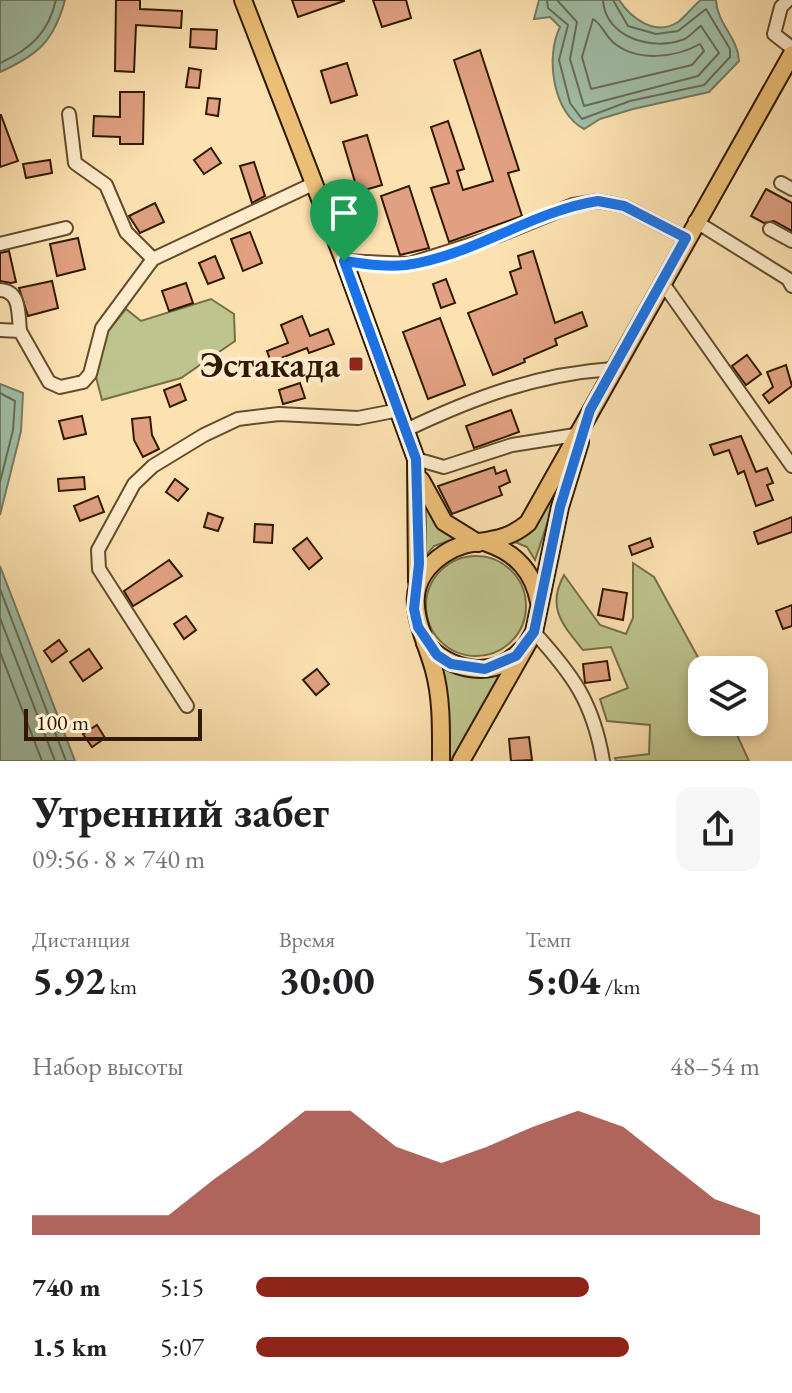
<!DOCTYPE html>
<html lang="ru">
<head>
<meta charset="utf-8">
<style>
  body { margin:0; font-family:"EB Garamond",serif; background:#f6f6f6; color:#202124; height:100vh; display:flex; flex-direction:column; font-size:30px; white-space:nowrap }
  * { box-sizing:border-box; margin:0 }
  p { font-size:26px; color:#757577 }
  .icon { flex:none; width:44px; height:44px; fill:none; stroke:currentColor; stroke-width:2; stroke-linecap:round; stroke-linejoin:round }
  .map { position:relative; height:761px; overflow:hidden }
  .sheet { display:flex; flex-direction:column; background:#fff; flex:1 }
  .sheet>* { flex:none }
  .buttons { position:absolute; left:688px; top:656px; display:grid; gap:16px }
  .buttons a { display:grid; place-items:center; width:80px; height:80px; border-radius:16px; background:#fff; box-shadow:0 4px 12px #0003; font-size:40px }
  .scale { position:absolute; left:24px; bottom:20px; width:178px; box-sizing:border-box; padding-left:8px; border:4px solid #301900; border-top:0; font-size:22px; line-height:28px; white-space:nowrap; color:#301900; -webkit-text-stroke:6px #feeccc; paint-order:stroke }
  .pin { position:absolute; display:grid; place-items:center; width:68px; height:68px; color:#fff; margin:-82px -34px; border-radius:50% 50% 50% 0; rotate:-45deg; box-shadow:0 0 8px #0007 }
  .pin .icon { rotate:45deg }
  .round { display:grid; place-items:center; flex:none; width:84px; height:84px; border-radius:16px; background:#f6f6f6 }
  .headline { display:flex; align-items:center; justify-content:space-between; height:136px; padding:0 32px }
  h1 { font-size:44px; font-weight:700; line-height:60px }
  .figures { display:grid; grid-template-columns:repeat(3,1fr); gap:12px; height:136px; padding:8px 32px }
  .figures div { display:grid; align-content:center }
  .figures b { font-size:40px; font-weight:700 }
  .figures small { font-size:22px; font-weight:400 }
  .figures p { font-size:22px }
  .chart { height:224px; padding:16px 32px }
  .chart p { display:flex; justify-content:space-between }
  .chart svg { width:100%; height:144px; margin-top:8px; fill:#8f2418; opacity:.7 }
  ul { padding:0 32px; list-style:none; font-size:26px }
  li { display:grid; grid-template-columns:128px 96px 1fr; align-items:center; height:60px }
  li i { height:20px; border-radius:10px; background:#8f2418 }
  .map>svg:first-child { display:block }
</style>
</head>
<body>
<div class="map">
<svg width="792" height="761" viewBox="0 0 792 761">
  <rect width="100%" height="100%" fill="#fde2b1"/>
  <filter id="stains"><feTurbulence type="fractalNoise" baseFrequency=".0025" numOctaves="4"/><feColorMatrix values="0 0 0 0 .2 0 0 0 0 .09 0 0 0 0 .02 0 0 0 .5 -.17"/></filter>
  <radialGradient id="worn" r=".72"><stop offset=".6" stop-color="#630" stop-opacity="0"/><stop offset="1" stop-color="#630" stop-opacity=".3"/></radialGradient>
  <g fill="#bdc48d" stroke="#766e46" stroke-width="2">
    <polygon points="211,299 234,314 235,341 181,378 102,400 90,354 126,309 141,321"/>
    <polygon points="563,476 535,560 527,547 515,542"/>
    <polygon points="420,498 453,539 434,546 422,560"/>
    <circle cx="476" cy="606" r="50"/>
    <path d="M633,563L654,577L705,670L702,722H731L749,761H616L615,758L649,754L650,725L607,721L600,699L628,688L611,647L583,650C563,625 546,608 564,575L600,625L626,634L633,618Z"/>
    <polygon points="432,661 507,668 456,761 445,761"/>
  </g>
  <g fill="#a0bea7" stroke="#737c64" stroke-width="2">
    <path d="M0,0H65C54,41 38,55 0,72Z"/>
    <path d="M539,0H619C631,18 655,37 678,22C686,16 693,6 701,0H716C717,24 738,37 739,61L709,92L633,109L600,119L584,129C553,113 545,57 560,27L550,17L534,19Z"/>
    <polygon points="0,384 23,393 21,431 0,515"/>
    <polygon points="0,566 75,761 0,761"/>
  </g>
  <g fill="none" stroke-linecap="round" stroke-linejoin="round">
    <g stroke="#686c54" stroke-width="2">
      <polyline points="547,0 548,8 568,25 559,60 570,103 582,119 630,101 704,85 730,57 730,49 706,9 678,31 656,34 628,26 613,0"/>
      <path d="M557,0L577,22L570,59L584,106L698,76L719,53L701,26C695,29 690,38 682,40C651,51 605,37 603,0"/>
      <path d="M593,19C602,24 605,36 614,43C637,62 675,58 700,44L704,51L692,65L591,89L582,57Z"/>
      <path d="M0,63C31,49 48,33 56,0"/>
      <polyline points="0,393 15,401 13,430 0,482"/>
      <polyline points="0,589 66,761"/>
      <polyline points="0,618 55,761"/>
      <polyline points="0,652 42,761"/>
    </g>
  </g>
  <g fill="#e0a081" stroke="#301900" stroke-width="2">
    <polygon points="116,0 140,0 140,9 182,11 181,28 136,25 134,72 115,71"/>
    <polygon points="292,0 344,0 344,1 298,17"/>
    <polygon points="373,0 406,0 411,18 382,27"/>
    <polygon points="191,29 217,30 216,49 190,47"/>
    <polygon points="480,50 519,170 508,173 522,216 449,242 431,188 449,183 431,127 448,121 464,169 457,171 463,190 493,181 454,60"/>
    <polygon points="347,63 357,95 331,103 321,71"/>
    <polygon points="189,68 201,70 199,88 186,87"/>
    <polygon points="120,92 144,92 143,144 120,144 120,137 93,136 94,116 120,117"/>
    <polygon points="208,98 220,99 218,116 206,114"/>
    <polygon points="1,115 18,161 0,167 0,115"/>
    <polygon points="367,135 382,185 358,192 343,142"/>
    <polygon points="211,148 221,163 204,174 194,160"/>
    <polygon points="50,160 52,173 26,178 23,164"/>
    <polygon points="254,162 265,196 252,203 240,166"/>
    <polygon points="409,186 429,248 400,255 381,196"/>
    <polygon points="766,189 792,203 792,231 774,221 764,223 751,216"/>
    <polygon points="155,203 164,222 140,233 129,216"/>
    <polygon points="250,232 262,263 243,271 231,239"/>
    <polygon points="78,238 85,269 57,276 50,244"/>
    <polygon points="9,251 16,282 11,283 0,281 0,253"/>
    <polygon points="533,251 555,323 582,312 587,326 555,339 557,345 524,359 525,362 493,375 468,313 517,294 510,272 521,268 518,256"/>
    <polygon points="215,256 224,278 208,284 199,263"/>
    <polygon points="446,279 455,303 441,308 433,284"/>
    <polygon points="52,281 58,308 28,316 19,288"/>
    <polygon points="186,283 193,303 169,311 162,291"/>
    <polygon points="302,316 310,336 328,329 334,344 309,353 307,348 271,362 267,351 288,343 281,325"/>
    <polygon points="440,318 465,385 428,399 403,332"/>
    <polygon points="747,355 761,374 746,385 732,366"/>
    <polygon points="786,365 792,386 769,403 763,395 773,387 767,372"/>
    <polygon points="300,383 305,398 283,404 279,390"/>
    <polygon points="180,384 186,400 170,407 164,390"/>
    <polygon points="511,410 519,432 474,448 466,426"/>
    <polygon points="82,416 86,434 64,439 59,421"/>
    <polygon points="150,417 152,435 159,449 143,457 134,440 132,419"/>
    <polygon points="741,436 756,472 767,468 773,483 767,485 773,500 756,506 744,471 738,474 729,450 714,455 710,445"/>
    <polygon points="494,467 496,474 506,470 510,482 499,487 502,495 452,514 438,486"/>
    <polygon points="84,477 85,489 59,491 58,479"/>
    <polygon points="175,479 188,489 178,501 166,492"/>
    <polygon points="98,496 104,512 80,521 74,506"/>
    <polygon points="208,513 223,518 218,531 204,527"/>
    <polygon points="792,517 792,532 758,544 754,532"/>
    <polygon points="255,524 273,525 272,543 254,542"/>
    <polygon points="307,538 322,558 309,569 293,549"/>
    <polygon points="650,538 653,547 632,555 629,546"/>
    <polygon points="169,560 182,576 133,606 124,591"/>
    <polygon points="603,589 627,593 623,620 598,615"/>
    <polygon points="792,605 792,626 783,629 776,611"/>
    <polygon points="186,616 196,630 184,639 174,624"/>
    <polygon points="59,640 67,651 52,662 44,651"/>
    <polygon points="89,649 102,668 83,681 70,662"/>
    <polygon points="607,661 610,680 585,683 583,664"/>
    <polygon points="317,669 329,684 316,695 303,680"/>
    <polygon points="97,725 105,738 92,747 83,734"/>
    <polygon points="529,737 532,760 511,761 509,739"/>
  </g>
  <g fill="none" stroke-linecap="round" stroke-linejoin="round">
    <g stroke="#634b2c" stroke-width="16">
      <g id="minor">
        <polyline points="788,0 781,7 774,34 792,48"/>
        <polyline points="69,114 75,163 106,185 126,232 153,259"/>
        <polyline points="781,183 792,189"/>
        <polyline points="695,221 788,279 792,286"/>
        <polyline points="770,229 792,241"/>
        <polyline points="0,244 66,228"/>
        <polyline points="344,261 409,264 497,236 573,205 598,201 624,206 686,238"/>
        <polyline points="662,282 792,466"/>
        <path d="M0,290C21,291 18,314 20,331"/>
        <polyline points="0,330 20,331 49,382 60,387 83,382 90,374 102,328 153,259 315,183"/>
        <path d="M406,430C473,398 537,374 612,369"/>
        <polyline points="416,459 444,467 512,445 575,435"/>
        <path d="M534,632C573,675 593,702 603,761"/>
        <polyline points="187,706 99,569 98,550 134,484 153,466 204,435 238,419 279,414 358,418 399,410"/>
      </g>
    </g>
    <g stroke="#301900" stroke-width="20">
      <g id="major">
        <polyline points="243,0 344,261 416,459 417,582"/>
        <polyline points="421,480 444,522 478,543"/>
        <path d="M487,543C516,553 533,571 539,602"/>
        <path d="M425,643C450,670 492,681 520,651"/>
        <path d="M441,761C441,731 442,699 434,670C422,627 395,587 444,554C472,535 497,549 528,523L792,54"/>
        <polyline points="461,761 534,632 560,507 580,442"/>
      </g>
    </g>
    <use href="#minor" stroke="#feeccc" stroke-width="12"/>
    <use href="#major" stroke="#eec178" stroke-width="16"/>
  </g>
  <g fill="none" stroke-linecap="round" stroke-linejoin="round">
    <g stroke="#fff" stroke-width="16">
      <path id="route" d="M598,201L624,206L686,238L590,410L560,507L534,632L516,656L485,669L451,664L437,655L418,627L414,609L419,564L416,459L344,261C365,264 385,267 406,265C473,256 532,211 598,201Z"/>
    </g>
    <use href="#route" stroke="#1a73e8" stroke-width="10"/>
  </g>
  <rect fill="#8f2418" stroke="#feeccc" stroke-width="3" x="348" y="356" width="16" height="16" rx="4"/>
  <g text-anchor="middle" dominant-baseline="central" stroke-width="8" stroke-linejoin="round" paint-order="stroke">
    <g font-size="36" font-weight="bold" fill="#301900" stroke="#feeccc" text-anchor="end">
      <text x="340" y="364">Эстакада</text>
    </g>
  </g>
  <rect width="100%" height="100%" filter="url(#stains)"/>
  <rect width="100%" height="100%" fill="url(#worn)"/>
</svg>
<div class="buttons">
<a><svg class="icon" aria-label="layers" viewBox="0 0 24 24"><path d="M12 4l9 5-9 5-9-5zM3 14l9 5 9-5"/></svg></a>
</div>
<div class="scale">100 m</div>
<div class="pin" style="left:344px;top:261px;background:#1e9e55"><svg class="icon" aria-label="arrive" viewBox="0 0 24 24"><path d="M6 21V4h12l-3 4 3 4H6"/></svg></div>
</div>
<section class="sheet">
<div class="headline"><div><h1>Утренний забег</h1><p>09:56 · 8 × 740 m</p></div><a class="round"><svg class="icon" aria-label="share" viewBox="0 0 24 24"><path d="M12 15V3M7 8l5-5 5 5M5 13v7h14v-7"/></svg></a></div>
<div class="figures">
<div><p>Дистанция</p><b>5.92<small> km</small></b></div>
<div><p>Время</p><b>30:00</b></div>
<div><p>Темп</p><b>5:04<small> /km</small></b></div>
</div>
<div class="chart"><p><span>Набор высоты</span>48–54 m</p>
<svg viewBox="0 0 160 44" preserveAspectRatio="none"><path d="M0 44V38L10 38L20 38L30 38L40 27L50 17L60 6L70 6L80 17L90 22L100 17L110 11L120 6L130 11L140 22L150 33L160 38V44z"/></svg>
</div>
<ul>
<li><b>740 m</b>5:15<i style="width:66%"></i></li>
<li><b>1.5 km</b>5:07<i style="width:74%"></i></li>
</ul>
</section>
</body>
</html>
